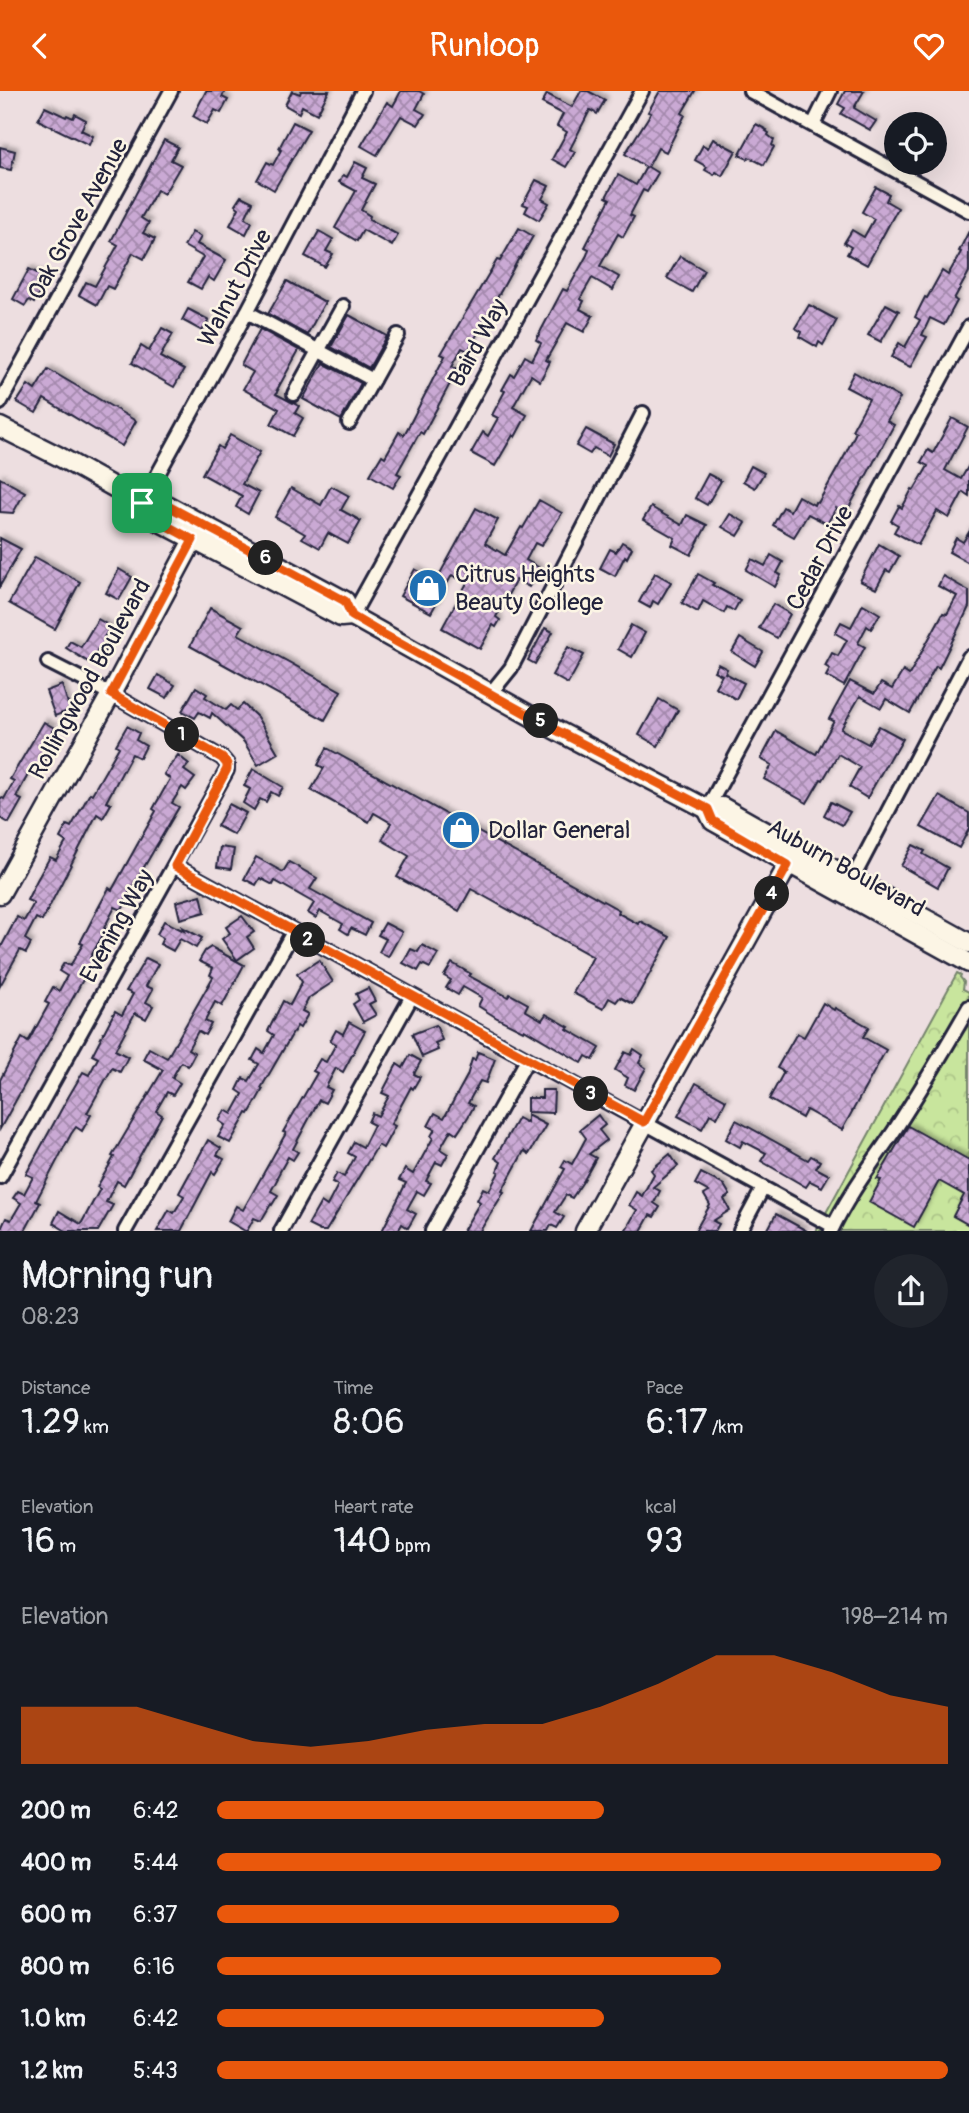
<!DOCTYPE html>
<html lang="en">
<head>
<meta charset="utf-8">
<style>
  body { margin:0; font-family:Pangolin,sans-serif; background:#20242c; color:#f1f3f6; height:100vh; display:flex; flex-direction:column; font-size:26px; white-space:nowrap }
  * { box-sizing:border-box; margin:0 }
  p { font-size:23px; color:#9ea1a6 }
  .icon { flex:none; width:38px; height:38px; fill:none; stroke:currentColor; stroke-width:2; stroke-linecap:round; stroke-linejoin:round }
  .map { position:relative; height:1140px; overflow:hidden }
  .drawer { display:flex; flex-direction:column; background:#171b24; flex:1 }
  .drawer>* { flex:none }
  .controls { position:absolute; left:884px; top:21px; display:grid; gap:14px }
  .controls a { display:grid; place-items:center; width:63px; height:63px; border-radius:50%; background:#171b24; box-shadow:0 7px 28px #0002; font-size:35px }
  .pin { position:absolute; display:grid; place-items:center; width:60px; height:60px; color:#fff; margin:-30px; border-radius:14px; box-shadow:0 4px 10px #0006 }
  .km { position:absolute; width:35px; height:35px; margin:-18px; border-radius:50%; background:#222; color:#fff; font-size:19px; line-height:35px; text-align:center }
  .round { display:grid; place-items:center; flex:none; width:74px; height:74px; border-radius:37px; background:#20242c }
  .summary { display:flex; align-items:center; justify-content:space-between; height:119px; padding:0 21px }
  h1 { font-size:38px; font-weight:600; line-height:52px }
  .stats { display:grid; grid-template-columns:repeat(3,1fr); gap:10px; height:119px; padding:7px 21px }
  .stats div { display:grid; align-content:center }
  .stats b { font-size:35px; font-weight:600 }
  .stats small { font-size:19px; font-weight:400 }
  .stats p { font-size:19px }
  .chart { height:196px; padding:14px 21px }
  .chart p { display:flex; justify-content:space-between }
  .chart svg { width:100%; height:126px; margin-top:7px; fill:#ea580c; opacity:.7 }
  ul { padding:0 21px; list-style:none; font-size:23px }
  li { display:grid; grid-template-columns:112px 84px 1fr; align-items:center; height:52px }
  li i { height:18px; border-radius:9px; background:#ea580c }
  header { display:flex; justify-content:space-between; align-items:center; height:91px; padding:0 21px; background:#ea580c; color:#fff; font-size:32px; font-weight:600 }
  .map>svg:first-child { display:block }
</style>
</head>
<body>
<header><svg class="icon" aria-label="back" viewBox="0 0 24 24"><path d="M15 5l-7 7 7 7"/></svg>Runloop<svg class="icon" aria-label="heart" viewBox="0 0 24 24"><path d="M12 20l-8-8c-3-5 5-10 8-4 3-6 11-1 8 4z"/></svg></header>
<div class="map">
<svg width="969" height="1140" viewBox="0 0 969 1140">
  <defs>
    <pattern id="park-crowns" width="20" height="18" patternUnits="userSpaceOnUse" patternTransform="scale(1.75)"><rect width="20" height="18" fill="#c8e59d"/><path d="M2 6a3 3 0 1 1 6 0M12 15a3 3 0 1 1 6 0" fill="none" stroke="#acc488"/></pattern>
    <pattern id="building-cross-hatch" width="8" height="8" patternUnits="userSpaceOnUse" patternTransform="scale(1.75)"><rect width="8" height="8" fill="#caa9d4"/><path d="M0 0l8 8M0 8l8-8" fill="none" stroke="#a489ad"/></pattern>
    <filter id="shadow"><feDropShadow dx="3" dy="-3" stdDeviation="2" flood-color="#0004"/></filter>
  </defs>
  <rect width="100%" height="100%" fill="#eddee0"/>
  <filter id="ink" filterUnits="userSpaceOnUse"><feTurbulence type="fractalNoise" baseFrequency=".0143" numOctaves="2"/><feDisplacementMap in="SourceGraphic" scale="14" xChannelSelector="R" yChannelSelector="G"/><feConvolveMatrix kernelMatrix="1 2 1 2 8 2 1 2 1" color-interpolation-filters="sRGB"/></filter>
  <g filter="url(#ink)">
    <polygon fill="url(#park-crowns)" stroke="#75846c" stroke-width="2" points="957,882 961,884 960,886 964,891 963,898 969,901 969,1140 816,1140"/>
    <g fill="url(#building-cross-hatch)" stroke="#22223b" stroke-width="2" filter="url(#shadow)">
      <polygon points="206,0 225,0 222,6 228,9 221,22 215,19 207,33 193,25"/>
      <polygon points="292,0 300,3 301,0 329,0 317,23 302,15 299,22 285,14"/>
      <polygon points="401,0 419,0 424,3 416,18 425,23 418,34 401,25 377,64 361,55 387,11 393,15"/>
      <polygon points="581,0 588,0 605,9 597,23 590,19 570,58 575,61 566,76 552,68 567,41 557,35 563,23 542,12 547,3 572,16"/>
      <polygon points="660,0 695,0 682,22 685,24 666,61 658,57 648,76 658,82 647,101 643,99 630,124 634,126 623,146 618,143 600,175 619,186 613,199 592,187 580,208 584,210 580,218 593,225 584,241 567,232 546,269 550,271 540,290 531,284 513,316 527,324 515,346 513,344 495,375 471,362 483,341 488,345 498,327 492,324 505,300 502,299 511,283 514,285 525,265 532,269 541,252 536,249 563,198 567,200 587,164 589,158 585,156 610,108 606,106 618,84 636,94 646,76 625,63 651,22 648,21"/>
      <polygon points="845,0 864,0 854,17 876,30 870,39 841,23 845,17 838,13"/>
      <polygon points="45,16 66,26 67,24 73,27 75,23 86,29 81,39 93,45 89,54 38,29"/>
      <polygon points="293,31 309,39 274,99 257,89 267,71 273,74 281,59 279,57"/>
      <polygon points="756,33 767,39 766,40 769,42 768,44 774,49 772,54 774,56 764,74 749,66 748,68 739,64"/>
      <polygon points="713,48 736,60 722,85 716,81 714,84 705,79 707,76 695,69 703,54 708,57"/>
      <polygon points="164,49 178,56 171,69 181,74 164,103 157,99 141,127 149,132 143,142 155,148 144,168 133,162 113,198 107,195 97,214 79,204 86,191 95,195 118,154 111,150"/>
      <polygon points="0,56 15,60 11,79 0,77"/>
      <polygon points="355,71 367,77 362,87 375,93 361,119 370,125 369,128 398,144 392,155 363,139 357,150 335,137 356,100 339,91 343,84 347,86"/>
      <polygon points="536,89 549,95 542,108 549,112 539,129 525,121 528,115 523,113"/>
      <polygon points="876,96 889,103 886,110 898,117 867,174 847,163 851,156 844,152 852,139 864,146 874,128 862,121"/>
      <polygon points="241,105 253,111 245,127 252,131 246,143 230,134 239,117 235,114"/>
      <polygon points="519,137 533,145 520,168 519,167 468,260 462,257 452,275 458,278 423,343 420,341 397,382 401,384 393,397 370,384 382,364 385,366 399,341 404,344 445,265 441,263 497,169 500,170"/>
      <polygon points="319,140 333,148 326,160 333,163 325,176 305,165"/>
      <polygon points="969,140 969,181 954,208 957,210 944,234 930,227 922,244 927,246 910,276 891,266 899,252 905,256 920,229 915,226 925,206 927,207 942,180 948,184 961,161 959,160"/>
      <polygon points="192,141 201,146 197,153 226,169 214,190 208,186 201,198 188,191 203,166 184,155"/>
      <polygon points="680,165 704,179 692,201 667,187"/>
      <polygon points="29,178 41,184 33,198 40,201 34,212 29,209 25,215 13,208"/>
      <polygon points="287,190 325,211 307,244 268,223"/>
      <polygon points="886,213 899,220 881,251 868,244"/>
      <polygon points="809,214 837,229 823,254 819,251 817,256 800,246 802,241 795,237"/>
      <polygon points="188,218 209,229 202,240 182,229"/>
      <polygon points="349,224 387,245 369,277 331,256"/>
      <polygon points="162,237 173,243 160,266 184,279 174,296 132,272 141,255 149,260"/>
      <polygon points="260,238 299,259 277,299 278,299 276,303 299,315 295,322 303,327 293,345 271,333 279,318 243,298 253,281 241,274"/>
      <polygon points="323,272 361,292 341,329 303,308"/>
      <polygon points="48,278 136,330 122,355 44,308 36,322 17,311 28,294 35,299"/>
      <polygon points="854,281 900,307 887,330 894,334 846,422 836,417 827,433 808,423 794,446 773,434 783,416 790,420 798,405 814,414 815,411 818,412 845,364 856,341 852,339 869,308 846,296"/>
      <polygon points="952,327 968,336 945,379 961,388 969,374 969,405 963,401 949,427 937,420 918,454 894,441 898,434 891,430 899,415 902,417 912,398 914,399 928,375 921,371 928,359 933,362"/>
      <polygon points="586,338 614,353 608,365 594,357 590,363 576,355"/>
      <polygon points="230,344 260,361 242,393 259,402 248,423 236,416 242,405 202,383 218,355 222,358"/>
      <polygon points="751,375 764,382 755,397 743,390"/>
      <polygon points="708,383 721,390 707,414 695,407"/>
      <polygon points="0,387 25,401 13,422 0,421"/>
      <polygon points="331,395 349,405 341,419 361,430 348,453 328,442 320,457 302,447 305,443 275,426 291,397 321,414"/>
      <polygon points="539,409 562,422 541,455 535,452 526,469 540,477 529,496 516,489 496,526 500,529 496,536 493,534 480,558 442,537 467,492 452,484 431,522 400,505 415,478 436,490 476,417 498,429 485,452 505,464 521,436 523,437"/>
      <polygon points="651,416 682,434 687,424 707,434 691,464 672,454 675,447 643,429"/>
      <polygon points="730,423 746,432 738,445 722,436"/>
      <polygon points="969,441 969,472 949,461 956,447 963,451"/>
      <polygon points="0,447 21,458 0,495"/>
      <polygon points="622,451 632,457 627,467 625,465 615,485 600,477 610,458 616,461"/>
      <polygon points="879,453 899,465 890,481 886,479 876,498 860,490"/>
      <polygon points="771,464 783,471 777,482 781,484 775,496 746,479 752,468 765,475"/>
      <polygon points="35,466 80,491 55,538 9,512"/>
      <polygon points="119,478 132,486 119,509 106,502"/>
      <polygon points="655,482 671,491 658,513 653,510 650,517 639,511"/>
      <polygon points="698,483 714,492 712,494 740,509 734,520 727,516 724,522 703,510 698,521 682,512"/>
      <polygon points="943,485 969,500 969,516 939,577 936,575 910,622 886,608 881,617 860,605 841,638 868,653 879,635 903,648 895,662 893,661 867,707 849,696 860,676 838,663 823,689 821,688 807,712 764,688 772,674 761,668 776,640 816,663 834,630 829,628 850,590 874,603 881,592 892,598 903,580 909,584 943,522 947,523 957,505 938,495"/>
      <polygon points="773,513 790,523 777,547 759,537"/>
      <polygon points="863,513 880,523 871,538 867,535 858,552 865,556 844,595 826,585 830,578 825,575 832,562 838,565 847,549 835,542 841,531 851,536"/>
      <polygon points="210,517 243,535 238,543 341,600 325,629 190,555"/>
      <polygon points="98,528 111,536 104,546 111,550 104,561 98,558 90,572 66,557 70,550 81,556"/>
      <polygon points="631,534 645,542 632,566 618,558"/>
      <polygon points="545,537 553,541 535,573 528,569"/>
      <polygon points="740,547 763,561 755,575 732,561"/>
      <polygon points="568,556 584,564 568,593 552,584"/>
      <polygon points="718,573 727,578 725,582 744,592 736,608 715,596 722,584 714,580"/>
      <polygon points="158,584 175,594 167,607 150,598"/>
      <polygon points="62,594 70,619 55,625 46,600"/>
      <polygon points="196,596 207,603 205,606 226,619 231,614 237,619 243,613 257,626 278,662 258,674 244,651 212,622 210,627 199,621 195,627 182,620"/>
      <polygon points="659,608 678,619 658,655 639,644"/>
      <polygon points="44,631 54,637 51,643 56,646 36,686 29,682 16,706 22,709 9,732 0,727 0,706 4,708 14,690 10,688"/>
      <polygon points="127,635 139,642 136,649 146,655 140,667 132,663 106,711 111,713 103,727 97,723 42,830 36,827 25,848 31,852 26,862 20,859 0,895 0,858 17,826 24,830 34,812 27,809 37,789 50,766 56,769 66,751 60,747 67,734 71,736 90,702 92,703 119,656 116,654"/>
      <polygon points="327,657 619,819 618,822 638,833 640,830 670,846 633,913 620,906 616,911 609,907 603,918 573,902 593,866 471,798 459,820 397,786 409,765 382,749 391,732 374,722 369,731 311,699 324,677 318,674"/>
      <polygon points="178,664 189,673 184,679 195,687 186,699 182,696 172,712 179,716 126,807 128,808 122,819 115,816 104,837 106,838 90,867 94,869 0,1038 0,989 22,947 28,951 49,913 45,911 53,896 59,900 67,885 59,880 64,872 70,875 83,853 80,852 96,821 109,797 112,799 156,720 153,718 170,688 164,683"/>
      <polygon points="253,678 283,696 278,705 271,701 266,711 260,708 254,719 243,712 250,698 244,695"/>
      <polygon points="939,705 969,722 969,738 959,757 921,736"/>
      <polygon points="831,711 850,721 842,734 824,724"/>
      <polygon points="229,713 246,722 234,744 217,735"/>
      <polygon points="913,754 925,760 923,763 948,777 938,796 901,775"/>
      <polygon points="220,756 234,758 231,778 217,776"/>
      <polygon points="256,766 283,781 289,771 317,787 310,798 371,832 365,844 351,837 348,843 340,838 343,833 320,820 316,827 308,822 314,812 275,790 273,794 260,787 256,794 244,788"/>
      <polygon points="201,804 205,821 180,828 176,811"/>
      <polygon points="242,825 254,841 247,846 254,857 237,869 222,848 230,842 226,836"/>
      <polygon points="164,830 184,840 182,836 202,847 196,857 180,848 173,860 160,853 163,847 157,843"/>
      <polygon points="385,832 402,841 388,866 379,861 386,848 378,844"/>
      <polygon points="422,854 438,863 430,877 422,873 418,880 403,872 411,858 418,861"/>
      <polygon points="211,856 244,874 222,915 215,911 205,930 211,933 205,944 198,940 188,958 195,962 188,975 181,971 172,987 180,992 173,1004 167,1001 156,1020 162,1024 124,1094 117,1090 106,1111 113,1114 98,1140 66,1140 53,1132 59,1120 81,1133 100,1098 97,1096 114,1066 112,1065 163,979 143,968 149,957 167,967 213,886 210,884 213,877 199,870 205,860"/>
      <polygon points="146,867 158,873 146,895 153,898 146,911 153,915 146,928 135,922 115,959 128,966 120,981 112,977 87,1022 91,1024 82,1040 76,1036 71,1043 36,1110 40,1112 25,1140 0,1140 6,1127 11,1129 21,1112 13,1107 18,1100 24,1103 33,1086 26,1083 66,1010 83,981 89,984 98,967 92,964 115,920 122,924 133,903 126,900"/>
      <polygon points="319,869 333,891 309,907 302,920 308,923 300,937 297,935 261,997 263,998 249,1023 247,1022 230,1052 218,1046 225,1034 219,1030 225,1019 232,1023 243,1003 237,999 243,987 249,990 259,973 252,969 258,958 264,962 274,944 268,940 283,910 290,914 302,891 297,883"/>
      <polygon points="452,872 471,883 469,885 508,906 510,903 528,913 525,919 542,929 546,923 569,936 567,938 600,957 593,969 586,965 582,972 524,938 523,940 497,927 478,915 482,907 463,896 458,904 446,897 451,889 444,885"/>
      <polygon points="368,897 375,910 369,913 376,924 363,931 353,913 359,909 356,903"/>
      <polygon points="823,912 834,919 835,917 869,936 863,946 886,959 842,1039 806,1019 802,1027 769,1008 784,981 777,977 797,942 804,946"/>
      <polygon points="349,931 365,940 343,981 336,977 326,996 332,999 325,1012 319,1009 293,1058 298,1061 293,1069 288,1066 277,1086 278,1087 271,1100 278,1104 272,1114 271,1113 261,1130 254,1127 247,1140 245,1140 228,1130 236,1115 243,1119 286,1042 283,1041 317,982 313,980 320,968 326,971 336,953 330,950 336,939 343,943"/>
      <polygon points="436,934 442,949 435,952 438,959 422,966 412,943"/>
      <polygon points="634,958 643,964 639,972 646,977 634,999 625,994 628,987 615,979 625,961 631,964"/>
      <polygon points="478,961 495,968 486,992 480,990 468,1012 474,1015 468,1026 457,1043 451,1039 440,1058 448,1063 442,1074 436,1071 426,1090 431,1092 424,1104 417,1100 407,1118 416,1123 408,1137 402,1133 398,1140 382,1140 406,1092 399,1089 405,1078 413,1083 433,1047 431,1045 435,1038 428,1035 435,1022 444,1027 467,985 472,968 475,969"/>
      <polygon points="410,964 421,970 414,983 420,986 413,998 411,996 391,1033 395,1035 383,1057 378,1054 326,1140 320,1140 308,1134 321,1111 327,1115 338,1094 332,1091 337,1082 344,1086 355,1066 348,1062 354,1051 363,1056 374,1034 368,1031 372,1022 378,1025 389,1005 382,1002 397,973 403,977"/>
      <polygon points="696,992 726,1009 717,1027 710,1023 702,1038 678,1025"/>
      <polygon points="542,999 554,999 553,1022 527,1021 527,1007 542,1007"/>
      <polygon points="527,1024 546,1034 529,1063 524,1060 502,1100 504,1101 480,1140 463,1140 480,1111 477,1109 483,1097 489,1100 499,1081 497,1080 501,1071 495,1067 518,1027 527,1032"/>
      <polygon points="598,1024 605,1034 599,1039 607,1049 589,1063 596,1067 584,1089 572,1107 566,1104 555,1121 564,1126 557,1137 551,1134 548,1140 531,1140 565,1078 561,1076 565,1069 572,1073 586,1047 580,1039"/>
      <polygon points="736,1029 808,1069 811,1065 820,1070 816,1077 829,1084 822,1096 810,1090 806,1096 761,1070 766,1062 743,1050 740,1056 726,1048"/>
      <polygon points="908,1035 969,1069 969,1134 953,1125 964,1104 939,1090 914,1136 869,1111 881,1089 877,1088"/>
      <polygon points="208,1049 221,1057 217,1064 224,1068 215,1083 212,1081 181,1140 157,1140 169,1119 174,1122 184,1105 179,1102"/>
      <polygon points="670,1063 678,1075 653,1096 660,1100 654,1112 660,1116 654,1126 650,1124 641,1140 625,1140 637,1119 629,1114 636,1101 642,1105 654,1083 651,1079"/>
      <polygon points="701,1082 724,1094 730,1104 724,1108 730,1119 713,1130 719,1133 715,1140 695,1140 710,1114 704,1104 709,1101 695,1093"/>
      <polygon points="776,1123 807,1140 767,1140"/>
    </g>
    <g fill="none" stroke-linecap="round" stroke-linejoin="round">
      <g stroke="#22223b" stroke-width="18">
        <g id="street">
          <polyline points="750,0 969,120"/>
          <polyline points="813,34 830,0"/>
          <polyline points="247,221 373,289"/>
          <polyline points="294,303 343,215"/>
          <polyline points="0,312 171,0"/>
          <polyline points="349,332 398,244"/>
          <polyline points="142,412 247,221 363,0"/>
          <polyline points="352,525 642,0"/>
          <polyline points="490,603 511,577 643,322"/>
          <polyline points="707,718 969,236"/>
          <polyline points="175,775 833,1135"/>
          <polyline points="853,787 969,566"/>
          <polyline points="0,1086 227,679 227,673 222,667 111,603 48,571"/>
          <polyline points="125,1140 293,841"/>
          <polyline points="281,1140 412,905"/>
          <polyline points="432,1140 527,969"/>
          <polyline points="740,1140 763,1097"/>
          <path d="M831,1140C848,1104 872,1073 894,1040C920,1000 945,958 969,916"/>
        </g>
      </g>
      <g stroke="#22223b" stroke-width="23">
        <g id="secondary">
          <polyline points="0,336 58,365 142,412 147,424 341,526 352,525"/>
          <path d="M142,412L155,408L345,510L352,525L554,638L707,718L722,716C803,763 887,806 969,852"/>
          <polyline points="707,718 713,730 969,872"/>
          <polyline points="0,803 111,603 201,434"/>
          <polyline points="585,1140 788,774"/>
        </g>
      </g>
      <use href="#street" stroke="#fcf5e5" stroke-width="12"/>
      <use href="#secondary" stroke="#fcf5e5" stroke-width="18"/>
    </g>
  </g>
  <g fill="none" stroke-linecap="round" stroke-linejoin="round" filter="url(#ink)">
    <g stroke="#fff" stroke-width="14">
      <polygon id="route" points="155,408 345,510 352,525 379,541 554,638 708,718 713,730 788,774 644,1031 175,775 227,678 227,673 222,667 111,603 193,449 147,424 142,412"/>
    </g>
    <use href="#route" stroke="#ea580c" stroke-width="9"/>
  </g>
  <defs>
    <g id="shop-disc" transform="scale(2.0125)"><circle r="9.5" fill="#1f6fb2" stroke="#fcf5e5"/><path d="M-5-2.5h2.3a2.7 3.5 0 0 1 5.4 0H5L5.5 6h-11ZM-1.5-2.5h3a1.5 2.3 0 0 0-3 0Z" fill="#fff"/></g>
  </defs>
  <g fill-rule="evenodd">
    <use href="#shop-disc" x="428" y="497"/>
    <use href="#shop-disc" x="461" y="739"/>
  </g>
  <g text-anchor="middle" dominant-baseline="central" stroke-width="5" stroke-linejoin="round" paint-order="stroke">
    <g font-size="24" fill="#22223b" stroke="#fcf5e5">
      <text transform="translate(78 128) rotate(-61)">Oak Grove Avenue</text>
      <text transform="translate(235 197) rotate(-62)">Walnut Drive</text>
      <text transform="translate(478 252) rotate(-61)">Baird Way</text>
      <text transform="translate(820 467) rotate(-62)">Cedar Drive</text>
      <text transform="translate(90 588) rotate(-61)">Rollingwood Boulevard</text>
      <text transform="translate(846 777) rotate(29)">Auburn Boulevard</text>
      <text transform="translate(117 835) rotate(-61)">Evening Way</text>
    </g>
    <g font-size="24" fill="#22223b" stroke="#fcf5e5" text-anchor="start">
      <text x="455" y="483">Citrus Heights<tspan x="455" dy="28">Beauty College</tspan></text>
      <text x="488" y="739">Dollar General</text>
    </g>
  </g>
</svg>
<div class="controls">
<a><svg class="icon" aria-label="locate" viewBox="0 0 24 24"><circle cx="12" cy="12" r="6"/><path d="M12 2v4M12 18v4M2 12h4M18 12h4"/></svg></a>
</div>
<div class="pin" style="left:142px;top:412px;background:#1e9e55"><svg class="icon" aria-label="arrive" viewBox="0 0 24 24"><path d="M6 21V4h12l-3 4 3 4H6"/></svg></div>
<b class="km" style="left:182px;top:644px">1</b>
<b class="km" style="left:308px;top:849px">2</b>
<b class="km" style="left:591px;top:1003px">3</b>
<b class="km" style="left:772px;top:803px">4</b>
<b class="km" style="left:541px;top:630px">5</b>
<b class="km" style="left:266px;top:467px">6</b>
</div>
<section class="drawer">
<div class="summary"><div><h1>Morning run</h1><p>08:23</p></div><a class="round"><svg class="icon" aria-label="share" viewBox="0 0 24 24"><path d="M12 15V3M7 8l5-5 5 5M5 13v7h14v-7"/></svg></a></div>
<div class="stats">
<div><p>Distance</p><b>1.29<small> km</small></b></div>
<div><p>Time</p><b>8:06</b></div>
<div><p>Pace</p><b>6:17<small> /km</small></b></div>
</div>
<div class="stats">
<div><p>Elevation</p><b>16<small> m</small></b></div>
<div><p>Heart rate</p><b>140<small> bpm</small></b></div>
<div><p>kcal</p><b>93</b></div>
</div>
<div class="chart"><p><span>Elevation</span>198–214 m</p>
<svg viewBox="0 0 160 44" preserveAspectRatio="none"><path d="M0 44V24L10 24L20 24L30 30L40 36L50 38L60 36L70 32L80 30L90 30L100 24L110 16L120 6L130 6L140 12L150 20L160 24V44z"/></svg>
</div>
<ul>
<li><b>200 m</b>6:42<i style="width:53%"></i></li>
<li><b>400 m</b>5:44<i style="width:99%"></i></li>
<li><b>600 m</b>6:37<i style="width:55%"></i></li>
<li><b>800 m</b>6:16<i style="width:69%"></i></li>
<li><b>1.0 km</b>6:42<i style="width:53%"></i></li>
<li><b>1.2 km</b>5:43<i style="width:100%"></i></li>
</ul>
</section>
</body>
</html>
